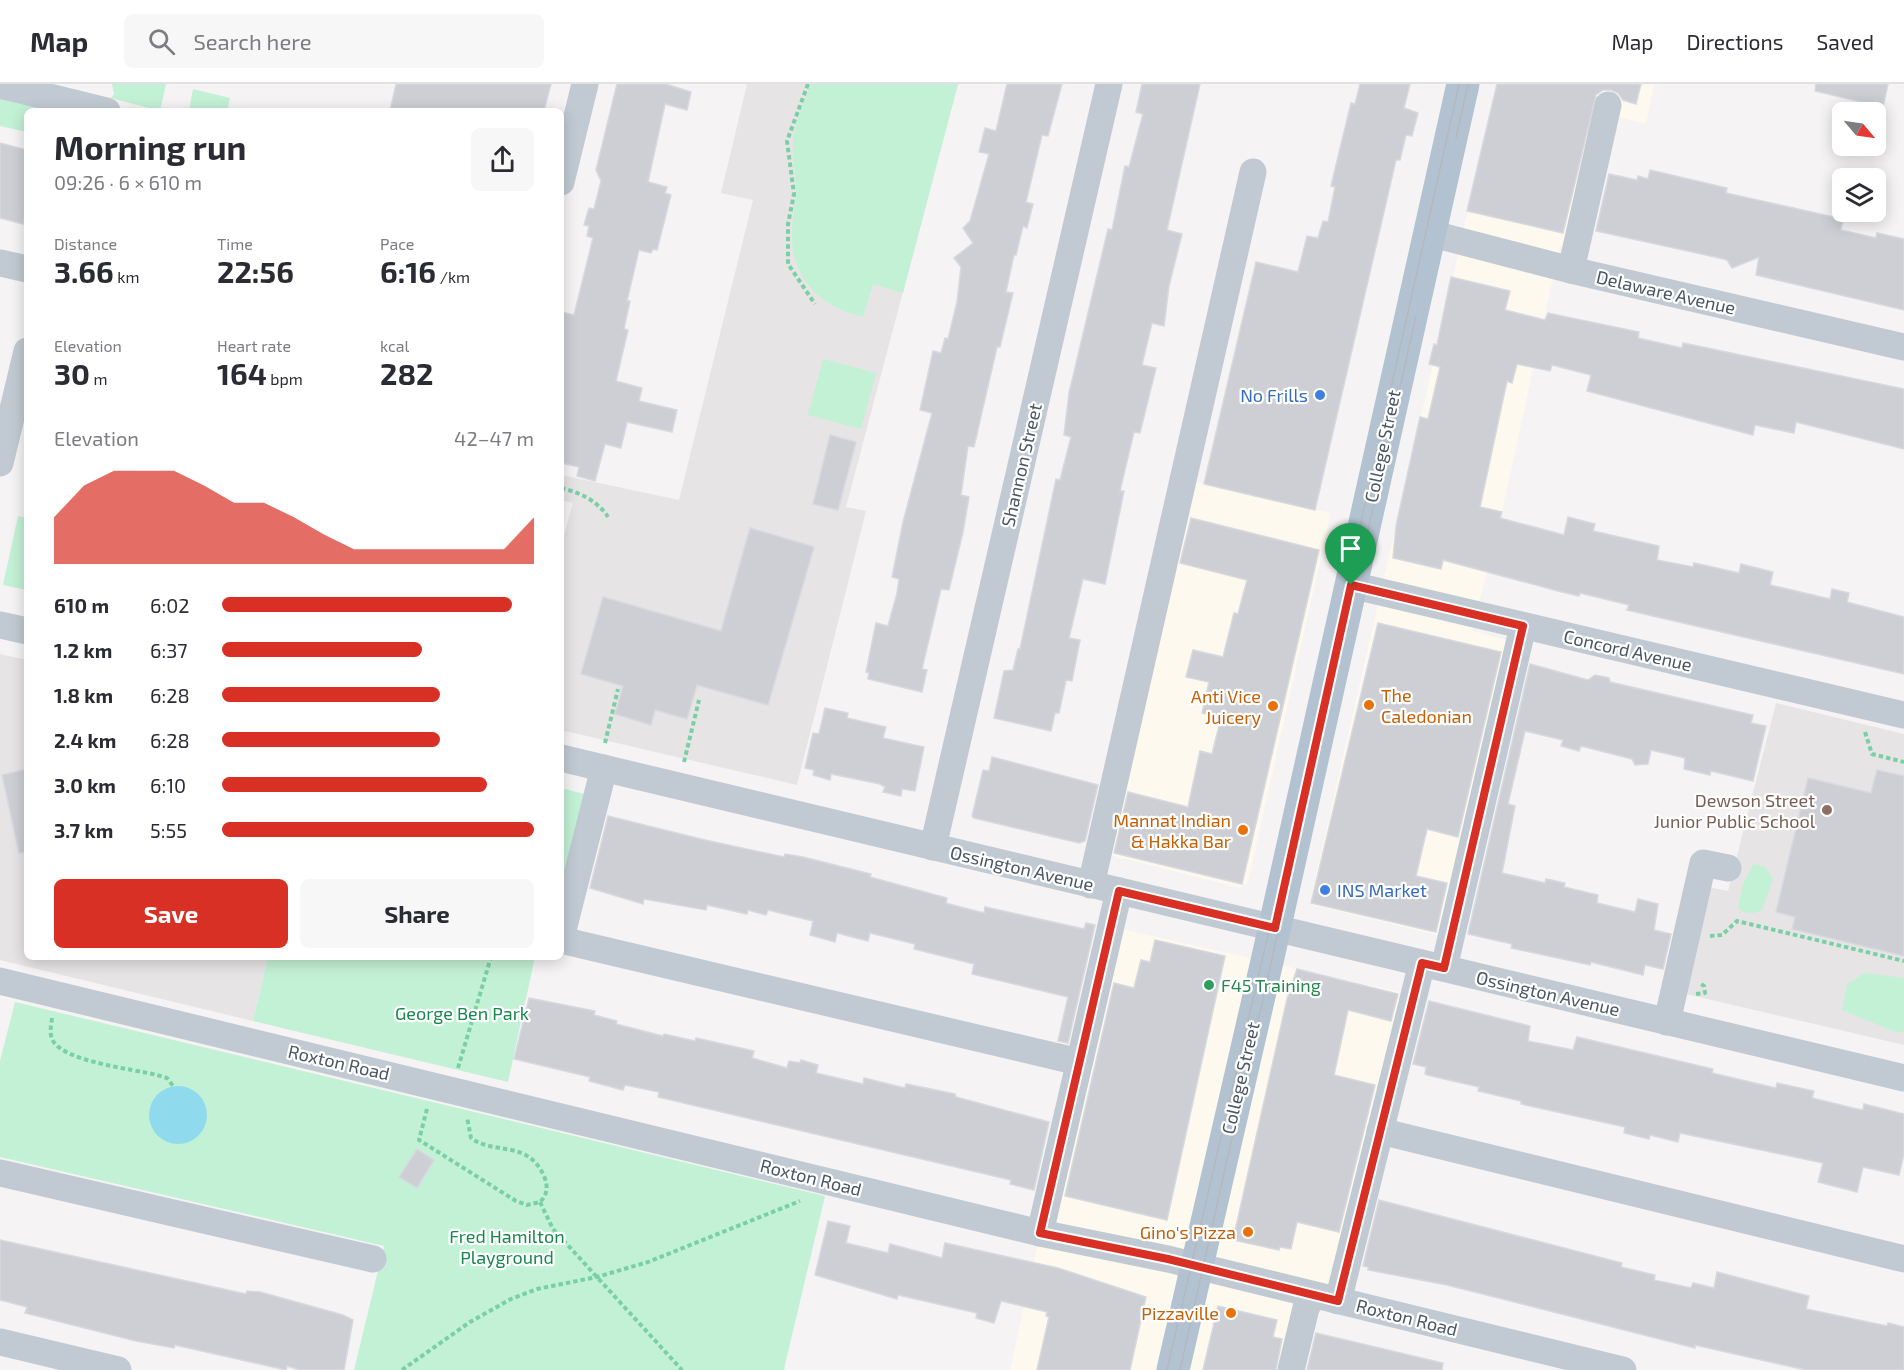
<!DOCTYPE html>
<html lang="en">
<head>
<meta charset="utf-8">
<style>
  body { margin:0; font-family:"Exo 2",sans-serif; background:#f7f7f7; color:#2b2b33; height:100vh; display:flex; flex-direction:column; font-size:22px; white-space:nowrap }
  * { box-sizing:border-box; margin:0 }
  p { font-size:20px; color:#7c7c81 }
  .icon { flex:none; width:33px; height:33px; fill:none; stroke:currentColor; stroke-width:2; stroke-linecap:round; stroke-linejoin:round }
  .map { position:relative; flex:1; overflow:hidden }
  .panel { position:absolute; left:24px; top:24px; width:540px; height:852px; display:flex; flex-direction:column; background:#fff; border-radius:9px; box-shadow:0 3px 15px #0003 }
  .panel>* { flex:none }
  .needle { width:39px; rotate:119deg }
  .controls { position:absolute; left:1832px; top:18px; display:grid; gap:12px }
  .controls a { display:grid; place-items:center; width:54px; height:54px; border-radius:9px; background:#fff; box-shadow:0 3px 15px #0003; font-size:30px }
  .pin { position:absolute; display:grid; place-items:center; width:51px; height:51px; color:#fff; margin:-62px -26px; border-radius:50% 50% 50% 0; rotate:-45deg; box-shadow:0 0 6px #0007 }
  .pin .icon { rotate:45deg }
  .round { display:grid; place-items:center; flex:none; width:63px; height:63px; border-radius:9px; background:#f7f7f7 }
  .head { display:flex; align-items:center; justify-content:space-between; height:102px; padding:0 30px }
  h1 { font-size:33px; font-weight:700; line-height:45px }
  .stats { display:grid; grid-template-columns:repeat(3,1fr); gap:9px; height:102px; padding:6px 30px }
  .stats div { display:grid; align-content:center }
  .stats b { font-size:30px; font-weight:700 }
  .stats small { font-size:16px; font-weight:400 }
  .stats p { font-size:16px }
  .chart { height:168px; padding:12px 30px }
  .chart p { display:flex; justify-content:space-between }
  .chart svg { width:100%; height:108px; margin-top:6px; fill:#d93025; opacity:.7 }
  .action { display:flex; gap:12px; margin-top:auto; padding:12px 30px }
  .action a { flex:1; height:69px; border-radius:9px; background:#d93025; color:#fff; font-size:24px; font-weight:700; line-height:69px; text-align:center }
  .action a+a { background:#f7f7f7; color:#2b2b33 }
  ul { padding:0 30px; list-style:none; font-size:20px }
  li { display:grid; grid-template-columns:96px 72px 1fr; align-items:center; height:45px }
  li i { height:15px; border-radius:8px; background:#d93025 }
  header { display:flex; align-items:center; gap:36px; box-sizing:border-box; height:84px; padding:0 30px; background:#fff; border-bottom:2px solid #e1e1e2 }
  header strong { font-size:28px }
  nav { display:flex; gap:33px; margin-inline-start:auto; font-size:21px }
  .search { width:420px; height:54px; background:#f7f7f7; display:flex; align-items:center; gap:15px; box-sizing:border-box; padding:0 21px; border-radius:9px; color:#7c7c81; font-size:22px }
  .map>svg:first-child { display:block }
</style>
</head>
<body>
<header>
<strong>Map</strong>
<div class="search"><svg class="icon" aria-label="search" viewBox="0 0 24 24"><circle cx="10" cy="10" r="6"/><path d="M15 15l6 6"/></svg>Search here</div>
<nav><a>Map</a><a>Directions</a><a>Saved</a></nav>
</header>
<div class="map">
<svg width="1904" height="1286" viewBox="0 0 1904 1286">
  <rect width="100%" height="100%" fill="#f5f3f3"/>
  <g fill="#fdf9ef">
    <polygon points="1497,0 1654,0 1646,40 1611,31 1578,166 1560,162 1502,428 1472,547 1516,558 1450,854 1312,821 1310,817"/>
    <polygon points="1192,397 1331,429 1248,798 1240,804 1106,770"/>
    <polygon points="1108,842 1413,911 1333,1201 1314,1230 1301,1286 1010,1286"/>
  </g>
  <g fill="#e6e4e5">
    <polygon points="747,0 958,0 846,423 866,427 797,701 561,646 561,463 573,419 561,416 561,391 679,416 753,116 721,109"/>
    <polygon points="0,570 27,576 27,873 268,873 253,937 0,876"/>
    <polygon points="1776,619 1904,650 1904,961 1682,909 1703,802 1728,807"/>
  </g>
  <g fill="#c3f1d5">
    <polygon points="112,0 166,0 160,27 111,14 114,10"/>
    <path d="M811,0H958L903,209L873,200L863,233C821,223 791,195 792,149C792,136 795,122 796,108C796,91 792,74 793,57C795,38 804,18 811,0Z"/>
    <polygon points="193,5 230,14 227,27 189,27"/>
    <polygon points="0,12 55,27 27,27 27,48 0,42"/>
    <polygon points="823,275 876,289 861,345 808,331"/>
    <polygon points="18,432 27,434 27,506 3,501"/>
    <polygon points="561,704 588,711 561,826"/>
    <path d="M1753,780L1764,782L1773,794L1762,826C1753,830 1746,831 1738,824L1743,800Z"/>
    <polygon points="268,873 535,873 508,998 253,937"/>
    <polygon points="1865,889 1904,894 1904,947 1898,949 1842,926 1847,900"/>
    <polygon points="15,918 825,1112 784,1285 787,1286 354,1286 384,1162 0,1073 0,977"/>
  </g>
  <circle fill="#90daee" cx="178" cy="1031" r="29"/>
  <g fill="#cdcfd5" stroke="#d7d9de" stroke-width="1.5">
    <polygon points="396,0 551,0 544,27 390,27"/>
    <polygon points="617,0 666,0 691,8 687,26 665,20 648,98 667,103 665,109 671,111 657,166 653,165 651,169 639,166 627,217 630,217 624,245 628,246 616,297 642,304 639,317 677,326 672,348 627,338 621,364 605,360 595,397 577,392 579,383 561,379 561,228 574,231 593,154 587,152 589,142 584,141 589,124 594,125 601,97 596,86"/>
    <polygon points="1007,0 1062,0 1048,52 1042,51 1026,118 1033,120 1027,144 1023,142 1016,171 1014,171 1006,208 1013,209 1000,263 997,263 974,363 968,362 961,411 969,413 963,448 949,506 941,505 922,585 927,586 922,608 868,595 869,589 866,588 876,539 888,542 897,509 899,495 892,493 903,438 932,329 920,326 933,267 941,269 945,254 948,255 957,218 961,183 954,174 973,159 963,144 970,137 989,70 979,68 985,44 996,47"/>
    <polygon points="1142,0 1200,0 1167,146 1182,150 1169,202 1164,242 1152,239 1142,281 1156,284 1140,349 1134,348 1120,407 1124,407 1105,500 1083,495 1069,554 1080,556 1072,597 1066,596 1059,629 1055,629 1051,647 994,634 1004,587 1013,586 1018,565 1020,565 1056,395 1060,396 1071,353 1064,351 1069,309 1108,145 1112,146 1125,82 1129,83 1143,30 1136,28"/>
    <polygon points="1360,0 1410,0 1404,24 1418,29 1412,52 1406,51 1400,76 1396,76 1315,426 1204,400 1256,178 1298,188 1307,152 1318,154 1323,137 1328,138 1335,103 1331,102 1351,19 1355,20"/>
    <polygon points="1497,0 1641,0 1636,20 1623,16 1618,9 1611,6 1603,6 1596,11 1563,149 1467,127"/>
    <polygon points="1816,0 1888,0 1883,23 1815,7"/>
    <polygon points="0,59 27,66 27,120 23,140 0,134"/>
    <polygon points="1650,86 1727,104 1726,109 1843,135 1841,146 1876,154 1877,149 1904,155 1904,226 1756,191 1759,173 1732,184 1727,176 1715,173 1596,147 1609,90 1637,96 1638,92 1648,95"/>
    <polygon points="1451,193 1510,207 1505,226 1545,236 1548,229 1639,248 1638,254 1682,264 1683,259 1904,305 1904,365 1796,338 1794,349 1755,341 1753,351 1587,307 1591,291 1552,281 1550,287 1517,280 1512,299 1507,297 1480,423 1502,428 1500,434 1564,451 1568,433 1595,440 1593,447 1659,462 1657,476 1693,483 1694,479 1739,489 1741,480 1773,488 1770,501 1830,515 1832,505 1849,509 1847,518 1904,533 1904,590 1644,530 1627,526 1629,521 1580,509 1579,512 1558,507 1443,476 1441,485 1393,474 1396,442 1420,333 1428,335 1440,283 1429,280 1434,260 1437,261"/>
    <polygon points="830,351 856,358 838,426 813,420"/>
    <polygon points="1191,434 1319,466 1242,800 1114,769 1128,708 1188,723 1200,667 1212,670 1221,634 1202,629 1209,598 1186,593 1193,566 1223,573 1234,529 1238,530 1247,496 1180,479"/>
    <polygon points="750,444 814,463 768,621 697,601 687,635 655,626 651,641 615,630 623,602 581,590 603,513 721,547"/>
    <polygon points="1378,539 1501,568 1458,753 1427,745 1416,792 1447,799 1436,848 1311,819"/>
    <polygon points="1530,580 1588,596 1595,591 1609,594 1610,598 1753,631 1751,639 1766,642 1753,697 1711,687 1710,691 1684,685 1685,674 1651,666 1648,680 1635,681 1632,675 1581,662 1579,667 1561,662 1563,656 1525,647 1508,720 1515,722 1502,789 1545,799 1546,795 1565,799 1564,803 1598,811 1597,819 1635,828 1638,815 1658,820 1654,846 1671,850 1663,885 1645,881 1643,891 1591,878 1590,881 1511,864 1512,860 1468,850"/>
    <polygon points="825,624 848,629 847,634 886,643 883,654 924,663 915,707 902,705 901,712 883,708 885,703 880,700 831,690 830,696 813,691 814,686 805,684 813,649 819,650"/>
    <polygon points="992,673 1098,701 1085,757 1079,759 974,734 972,732 983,686 989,687"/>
    <polygon points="27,685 27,768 19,769 2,691"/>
    <polygon points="1877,686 1904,692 1904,872 1792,845 1795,833 1776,828 1808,694 1871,709"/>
    <polygon points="608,732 705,756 784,773 785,770 803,773 871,790 870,793 947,814 946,819 949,820 984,829 985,823 1084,845 1086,839 1095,841 1068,959 1058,957 1068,913 972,890 974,880 914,865 915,860 870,849 868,857 837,849 835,858 810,851 813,837 768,826 766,831 748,826 747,830 707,821 706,826 644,815 643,820 590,804"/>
    <polygon points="1155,856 1225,872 1167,1136 1065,1112 1114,899 1134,904 1141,876 1150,878"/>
    <polygon points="1297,885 1398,910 1391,937 1348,926 1334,991 1375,1001 1339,1148 1297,1138 1291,1165 1280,1163 1279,1166 1233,1156 1287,915"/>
    <polygon points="529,914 595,927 594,931 617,937 616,940 663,952 664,950 695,957 696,954 754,967 752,974 787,984 789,977 800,979 801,976 818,981 816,989 863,1000 864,994 905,1004 906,1000 955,1010 956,1013 1049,1038 1034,1106 1010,1100 1011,1096 658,1013 659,1008 625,1001 623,1006 589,997 590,993 514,975"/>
    <polygon points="1429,917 1530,942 1528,957 1573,966 1577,953 1713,985 1712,989 1776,1004 1777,999 1814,1007 1812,1014 1857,1025 1863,1026 1864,1020 1904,1030 1904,1070 1899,1091 1863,1083 1857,1108 1818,1098 1823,1079 1680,1049 1678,1058 1650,1051 1649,1055 1624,1049 1625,1043 1521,1020 1521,1017 1478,1007 1479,1003 1427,991 1425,990 1426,983 1413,980"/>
    <polygon points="417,1065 434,1076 417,1104 399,1093"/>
    <polygon points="1379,1116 1622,1179 1621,1183 1655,1191 1654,1196 1691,1204 1693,1199 1714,1204 1717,1188 1809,1212 1806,1225 1887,1242 1888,1239 1904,1243 1904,1286 1806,1286 1695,1261 1695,1264 1447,1201 1368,1186 1368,1183 1363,1182"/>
    <polygon points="828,1137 850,1142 846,1159 888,1169 890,1160 942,1174 945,1159 1058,1184 1146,1213 1130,1286 1037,1286 1049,1233 1046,1232 1047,1228 1001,1217 994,1239 976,1234 977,1229 898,1211 897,1215 815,1191"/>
    <polygon points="0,1156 246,1210 247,1207 260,1208 343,1231 353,1236 344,1286 300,1286 287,1282 286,1286 175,1261 174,1264 136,1257 25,1229 27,1223 0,1216"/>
    <polygon points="1218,1222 1277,1236 1273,1253 1282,1255 1276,1286 1203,1286"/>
    <polygon points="1316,1249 1443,1279 1442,1286 1307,1286"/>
  </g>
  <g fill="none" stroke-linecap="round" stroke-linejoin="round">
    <g stroke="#7ad0a6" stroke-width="4" stroke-dasharray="4.5 3" stroke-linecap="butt">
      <polyline points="808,0 787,57 794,110 788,140 788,180 815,220"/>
      <path d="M561,404C579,408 598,417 608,433"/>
      <polyline points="1865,648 1872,670 1904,678"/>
      <polyline points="605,659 618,605"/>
      <polyline points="684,678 699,616"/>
      <polyline points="1710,852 1722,851 1737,837 1904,877"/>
      <polyline points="1696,910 1705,909 1704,902 1700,899"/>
      <path d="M52,934C51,942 49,950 53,957C66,978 133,985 157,991L167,994L174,1003"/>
      <polyline points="458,984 491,873"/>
      <path d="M427,1025L419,1056L516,1117L527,1121L540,1118C548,1110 548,1102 544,1092C527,1055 496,1072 471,1054L467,1033"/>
      <polyline points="540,1118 553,1145 682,1286"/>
      <polyline points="402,1286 470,1238 511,1215 537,1205 597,1193 648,1178 800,1117"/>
    </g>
    <g stroke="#c1cad2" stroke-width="27">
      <polyline points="0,1 107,27"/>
      <polyline points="561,98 585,0"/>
      <polyline points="1429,149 1571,186 1904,263"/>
      <polyline points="0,179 27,185"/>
      <polyline points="1571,186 1608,21"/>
      <polyline points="0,379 27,267"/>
      <polyline points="1351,501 1904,631"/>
      <polyline points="0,541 27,547"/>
      <polyline points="561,674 1904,994"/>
      <polyline points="933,763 1109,0"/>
      <polyline points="1091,801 1253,88"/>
      <polyline points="561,854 604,684"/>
      <polyline points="561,856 1079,978"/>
      <polyline points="1444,884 1523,542"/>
      <polyline points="0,897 1040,1149 1168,1175 1623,1286"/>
      <polyline points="1667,938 1703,779 1728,784"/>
      <polyline points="1380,1047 1904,1175"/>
      <polyline points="0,1089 373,1175"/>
      <polyline points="1040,1149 1119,807"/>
      <polyline points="1338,1217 1422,879"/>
      <polyline points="0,1258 118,1286"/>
      <polyline points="1291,1286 1306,1224 1313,1211"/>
    </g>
    <polyline stroke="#b3c2d1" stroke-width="33" points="1173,1286 1268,873 1463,0"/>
    <g stroke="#b5b8bd" stroke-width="1.5">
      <polyline points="1456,54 1468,0"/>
      <polyline points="1167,1286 1289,760 1459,0"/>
      <polyline points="1180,1286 1416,232"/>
    </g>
  </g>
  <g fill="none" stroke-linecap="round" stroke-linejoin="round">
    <g stroke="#fff" stroke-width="12">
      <polygon id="route" points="1351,501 1523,542 1444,884 1422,879 1338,1217 1168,1175 1040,1149 1119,807 1275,844"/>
    </g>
    <use href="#route" stroke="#d93025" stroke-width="8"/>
  </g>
  <g fill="#3f7fe0" stroke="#fff" stroke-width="2">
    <circle cx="1320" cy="311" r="6"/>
    <circle cx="1325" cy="806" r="6"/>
  </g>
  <g fill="#e8710a" stroke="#fff" stroke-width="2">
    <circle cx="1369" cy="621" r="6"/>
    <circle cx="1273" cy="622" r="6"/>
    <circle cx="1243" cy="746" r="6"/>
    <circle cx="1248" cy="1148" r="6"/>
    <circle cx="1231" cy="1229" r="6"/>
  </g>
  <circle fill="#8d6e63" stroke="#fff" stroke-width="2" cx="1827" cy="726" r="6"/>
  <circle fill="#2e9e5b" stroke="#fff" stroke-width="2" cx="1209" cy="901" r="6"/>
  <g text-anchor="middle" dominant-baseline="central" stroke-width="4.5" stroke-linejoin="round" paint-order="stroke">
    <g font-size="18" fill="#4a5661" stroke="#fff">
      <text transform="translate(1666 208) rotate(13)">Delaware Avenue</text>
      <text transform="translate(1382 362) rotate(-78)">College Street</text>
      <text transform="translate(1021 381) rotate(-77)">Shannon Street</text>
      <text transform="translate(1628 566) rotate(13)">Concord Avenue</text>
      <text transform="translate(1022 784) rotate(13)">Ossington Avenue</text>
      <text transform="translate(1548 909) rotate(13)">Ossington Avenue</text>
      <text transform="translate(339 978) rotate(13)">Roxton Road</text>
      <text transform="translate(1240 994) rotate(-77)">College Street</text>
      <text transform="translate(811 1093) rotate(14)">Roxton Road</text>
      <text transform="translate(1407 1233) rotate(14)">Roxton Road</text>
    </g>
    <g font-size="18" fill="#366cbe" stroke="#fff" text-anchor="end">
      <text x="1308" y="311">No Frills</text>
      <text x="1337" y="806" text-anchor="start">INS Market</text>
    </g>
    <g font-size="18" fill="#c56008" stroke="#fff" text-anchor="end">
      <text x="1381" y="611" text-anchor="start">The<tspan x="1381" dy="21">Caledonian</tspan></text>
      <text x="1261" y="612">Anti Vice<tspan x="1261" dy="21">Juicery</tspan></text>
      <text x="1231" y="736">Mannat Indian<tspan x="1231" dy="21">&amp; Hakka Bar</tspan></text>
      <text x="1236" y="1148">Gino's Pizza</text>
      <text x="1219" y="1229">Pizzaville</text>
    </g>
    <g font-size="18" fill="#785e54" stroke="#fff" text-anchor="end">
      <text x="1815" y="716">Dewson Street<tspan x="1815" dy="21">Junior Public School</tspan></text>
    </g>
    <g font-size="18" fill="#27864d" stroke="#fff" text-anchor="start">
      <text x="1221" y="901">F45 Training</text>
    </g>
    <g font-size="18" fill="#17864f" stroke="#fff">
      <text x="462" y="929">George Ben Park</text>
      <text x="507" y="1152">Fred Hamilton<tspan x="507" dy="21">Playground</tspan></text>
    </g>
  </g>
</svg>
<div class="controls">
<a><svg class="needle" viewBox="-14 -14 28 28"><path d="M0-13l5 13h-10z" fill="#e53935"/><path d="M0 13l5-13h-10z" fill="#7c7c81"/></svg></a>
<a><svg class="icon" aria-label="layers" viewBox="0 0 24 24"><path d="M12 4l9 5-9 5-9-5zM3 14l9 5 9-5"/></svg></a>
</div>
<div class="pin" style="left:1351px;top:501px;background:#1e9e55"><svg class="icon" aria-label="arrive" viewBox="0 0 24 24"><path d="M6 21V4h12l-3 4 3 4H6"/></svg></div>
<section class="panel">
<div class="head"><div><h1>Morning run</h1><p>09:26 · 6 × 610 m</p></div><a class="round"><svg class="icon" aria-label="share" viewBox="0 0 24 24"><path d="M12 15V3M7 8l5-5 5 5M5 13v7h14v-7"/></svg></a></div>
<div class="stats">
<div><p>Distance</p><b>3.66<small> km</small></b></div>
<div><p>Time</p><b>22:56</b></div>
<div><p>Pace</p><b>6:16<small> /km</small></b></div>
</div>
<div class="stats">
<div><p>Elevation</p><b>30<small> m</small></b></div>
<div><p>Heart rate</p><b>164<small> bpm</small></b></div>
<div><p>kcal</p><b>282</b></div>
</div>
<div class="chart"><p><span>Elevation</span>42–47 m</p>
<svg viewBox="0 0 160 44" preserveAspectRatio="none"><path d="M0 44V25L10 12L20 6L30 6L40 6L50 12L60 19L70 19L80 25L90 32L100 38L110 38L120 38L130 38L140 38L150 38L160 25V44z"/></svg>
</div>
<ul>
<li><b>610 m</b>6:02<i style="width:93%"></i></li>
<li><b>1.2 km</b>6:37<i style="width:64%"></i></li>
<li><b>1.8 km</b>6:28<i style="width:70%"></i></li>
<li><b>2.4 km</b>6:28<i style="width:70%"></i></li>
<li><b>3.0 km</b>6:10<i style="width:85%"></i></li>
<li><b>3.7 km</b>5:55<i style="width:100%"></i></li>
</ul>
<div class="action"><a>Save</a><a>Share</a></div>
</section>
</div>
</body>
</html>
